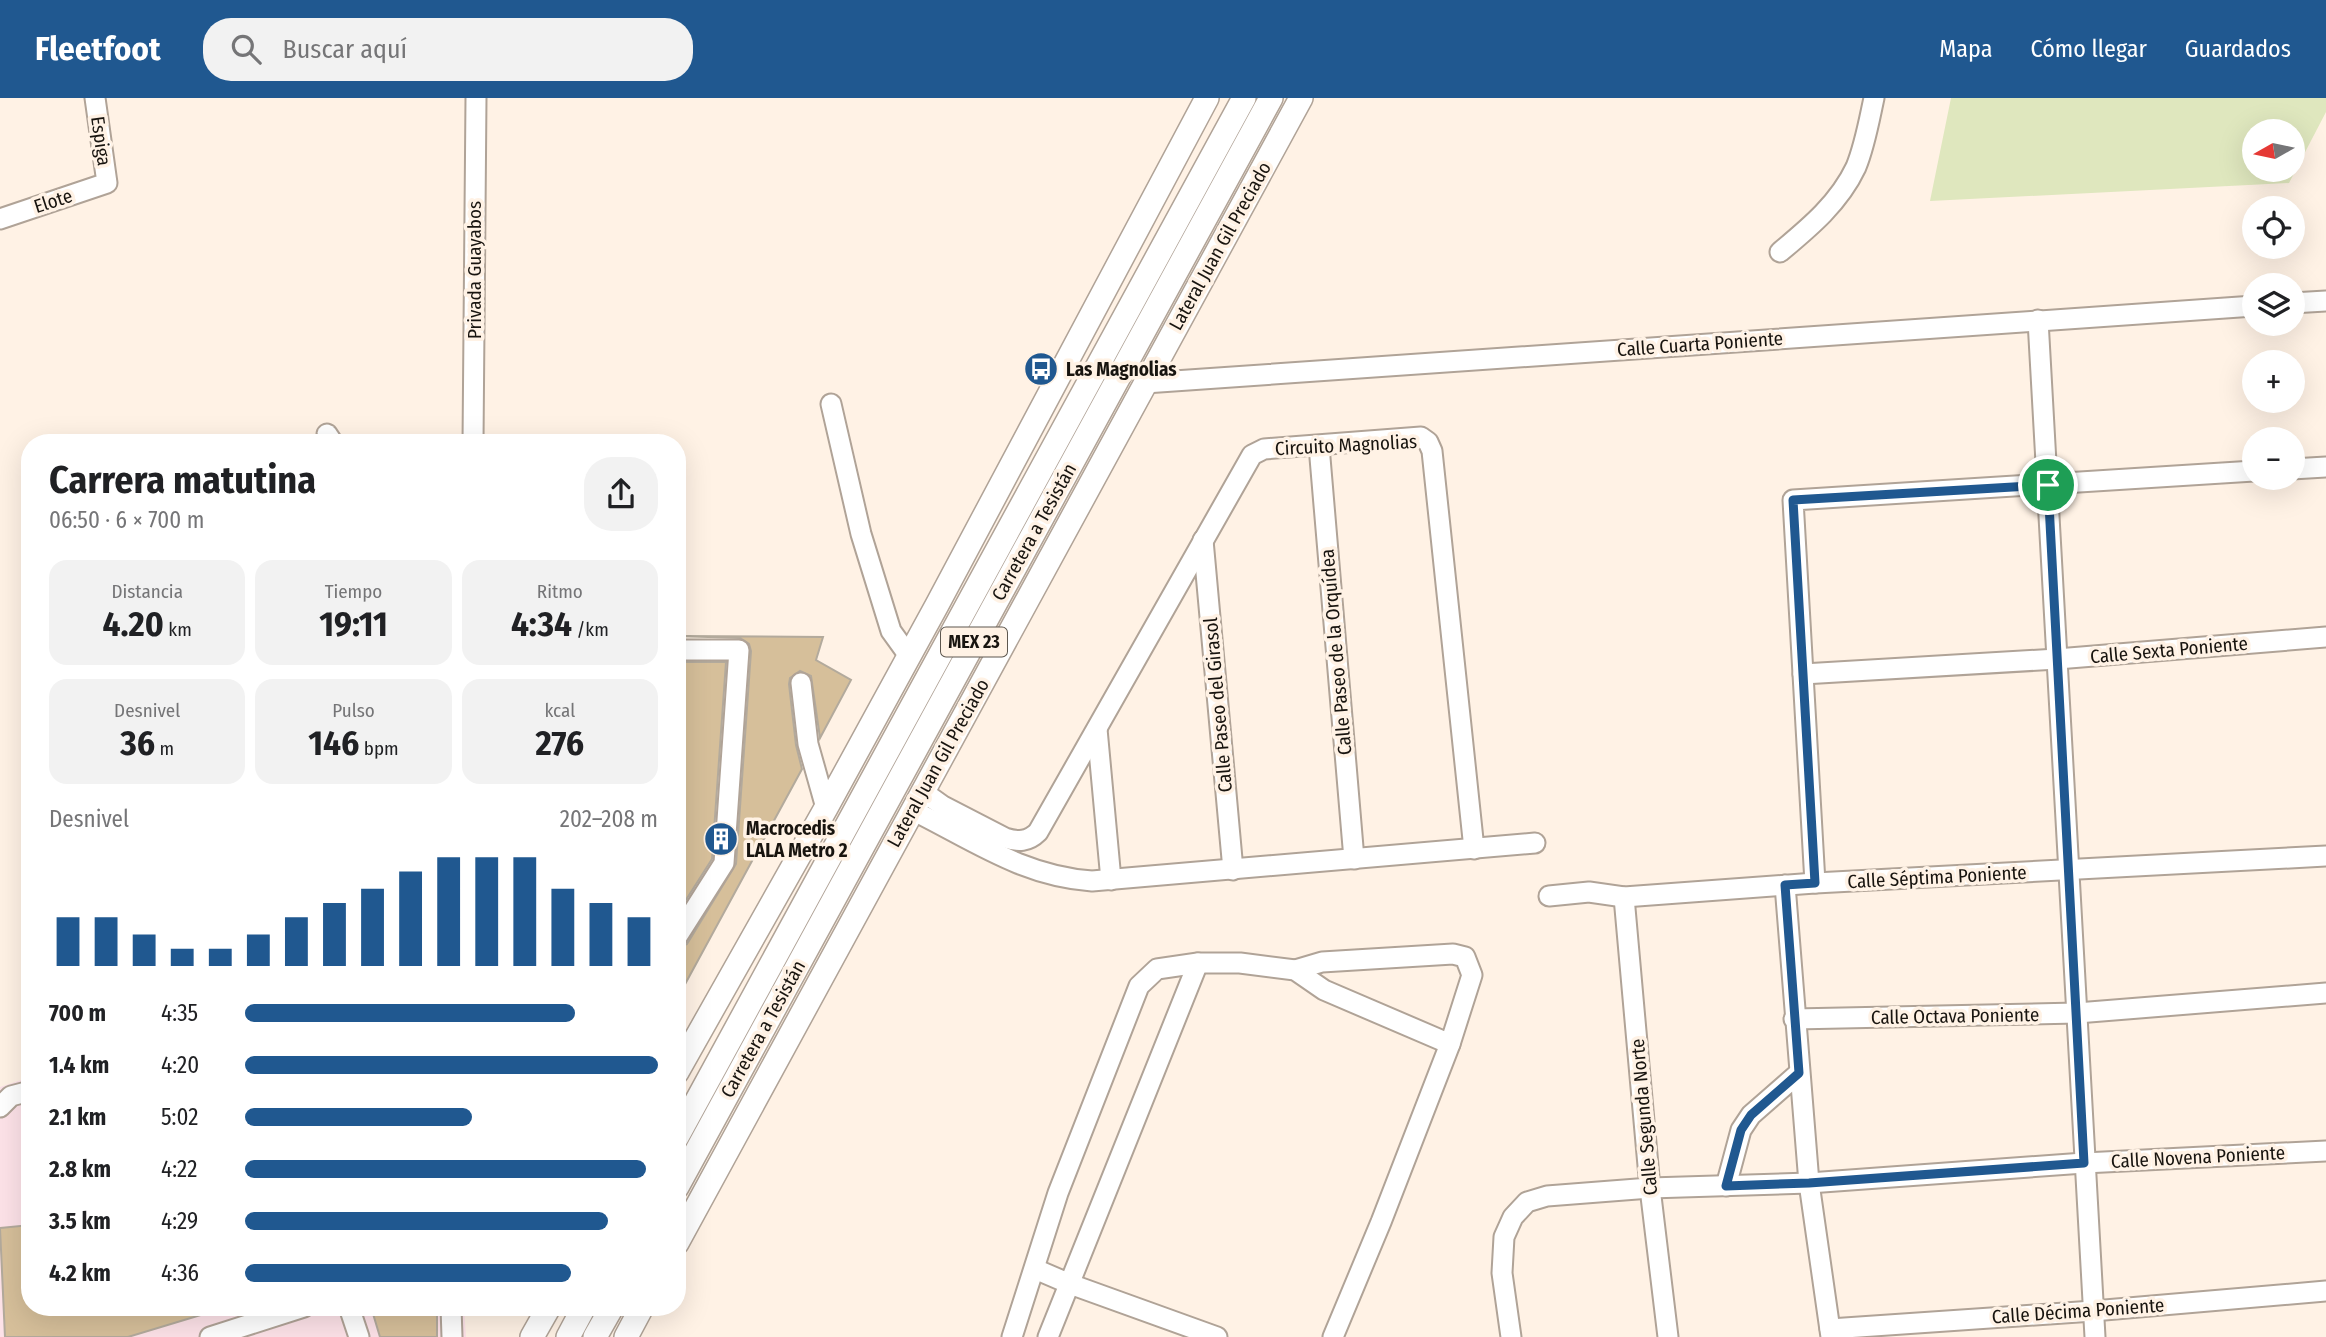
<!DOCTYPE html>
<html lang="es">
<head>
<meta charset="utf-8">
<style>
  body { margin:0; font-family:"Fira Sans Condensed",sans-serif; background:#f2f2f2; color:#202124; height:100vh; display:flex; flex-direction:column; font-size:26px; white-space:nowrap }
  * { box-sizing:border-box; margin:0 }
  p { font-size:23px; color:#757577 }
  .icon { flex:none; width:38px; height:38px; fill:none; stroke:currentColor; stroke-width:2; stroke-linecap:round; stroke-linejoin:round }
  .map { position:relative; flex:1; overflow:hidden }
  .side { position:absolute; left:21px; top:336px; width:665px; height:882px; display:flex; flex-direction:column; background:#fff; border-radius:28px; box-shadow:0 7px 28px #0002 }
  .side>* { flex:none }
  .needle { width:46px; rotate:261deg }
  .controls { position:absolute; left:2242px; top:21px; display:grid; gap:14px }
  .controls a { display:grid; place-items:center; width:63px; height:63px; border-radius:50%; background:#fff; box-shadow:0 7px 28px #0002; font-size:35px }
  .pin { position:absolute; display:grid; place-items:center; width:60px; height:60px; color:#fff; margin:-30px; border:4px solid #fff; border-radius:50%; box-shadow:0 2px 7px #0007 }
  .round { display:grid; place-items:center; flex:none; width:74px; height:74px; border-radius:28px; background:#f2f2f2 }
  .headline { display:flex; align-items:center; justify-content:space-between; height:119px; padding:0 28px }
  h1 { font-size:38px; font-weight:700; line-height:52px }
  .stats { display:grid; grid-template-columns:repeat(3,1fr); gap:10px; height:119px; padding:7px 28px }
  .stats div { display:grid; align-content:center; border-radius:18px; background:#f2f2f2; text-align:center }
  .stats b { font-size:35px; font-weight:700 }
  .stats small { font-size:19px; font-weight:400 }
  .stats p { font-size:19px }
  .chart { height:196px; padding:14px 28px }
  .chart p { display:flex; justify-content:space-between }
  .chart svg { width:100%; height:126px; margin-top:7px; stroke:#205890; stroke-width:6 }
  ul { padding:0 28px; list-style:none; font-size:23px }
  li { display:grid; grid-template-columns:112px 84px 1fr; align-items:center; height:52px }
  li i { height:18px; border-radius:9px; background:#205890 }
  header { display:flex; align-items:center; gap:42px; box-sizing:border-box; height:98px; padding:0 35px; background:#205890; color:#fff }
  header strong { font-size:33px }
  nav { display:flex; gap:38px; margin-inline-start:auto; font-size:24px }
  .search { width:490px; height:63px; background:#f2f2f2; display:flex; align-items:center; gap:18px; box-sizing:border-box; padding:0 24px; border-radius:28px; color:#757577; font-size:26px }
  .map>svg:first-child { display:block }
</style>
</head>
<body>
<header>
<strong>Fleetfoot</strong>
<div class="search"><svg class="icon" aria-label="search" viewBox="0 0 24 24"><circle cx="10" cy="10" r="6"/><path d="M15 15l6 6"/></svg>Buscar aquí</div>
<nav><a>Mapa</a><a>Cómo llegar</a><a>Guardados</a></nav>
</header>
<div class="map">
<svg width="2326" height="1239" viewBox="0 0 2326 1239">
  <rect width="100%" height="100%" fill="#fff2e5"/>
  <polygon fill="#fde2e8" points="30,979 30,1209 464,1209 466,1239 0,1239 0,989"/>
  <path fill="#dfe7be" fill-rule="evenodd" d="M1951,0H2326V14L2289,85L1930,103ZM2254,33H2292V72H2254Z"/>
  <g fill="#d6bf9a" stroke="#b3aa9c" stroke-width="2">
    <polygon points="677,538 823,539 816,562 851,582 820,640 811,578 800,573 790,580 789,586 796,647 802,671 677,901 677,851 687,846 736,766 751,553 749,546 740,540"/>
    <polygon points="677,564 726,564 712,761 677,816"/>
    <polygon points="30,1127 30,1209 214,1209 214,1213 128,1239 5,1239 0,1130"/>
    <polygon points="371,1209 437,1209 437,1239 380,1239"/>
  </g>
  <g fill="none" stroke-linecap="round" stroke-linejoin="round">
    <g stroke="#b0a397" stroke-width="23">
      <g id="minor">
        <polyline points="0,121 107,85 95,0"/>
        <path d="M1780,154C1810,129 1839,105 1856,69C1865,47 1869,23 1874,0"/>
        <polyline points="2292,205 2326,203"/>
        <polyline points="2038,222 2095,1239"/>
        <polyline points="1145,285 2254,208"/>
        <polyline points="831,306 861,436 891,533 909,558"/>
        <polyline points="327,336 333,345"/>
        <polyline points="473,345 476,0"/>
        <polyline points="1319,348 1354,761"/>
        <polyline points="2292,371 2326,369"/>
        <polyline points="1203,442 1233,772"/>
        <polyline points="677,552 739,552 724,765 677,839"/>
        <polyline points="1803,576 2057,561 2326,539"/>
        <polyline points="801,585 808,646 826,710"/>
        <polyline points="1097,631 1111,782"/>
        <path d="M922,693L943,708L1005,740C1018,744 1028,744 1038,734L1252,357L1264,351L1421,339L1428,344L1432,353L1474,751"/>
        <path d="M912,712C973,742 1022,778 1092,783L1535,745"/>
        <polyline points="1815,785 1793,402 2254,373"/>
        <polyline points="1785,787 1809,1085 1831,1239"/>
        <polyline points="1549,798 1589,794 1624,799 1815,785 2326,758"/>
        <polyline points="1624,799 1650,1090 1668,1239"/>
        <polyline points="1295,872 1322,864 1453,856 1465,859 1472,877 1450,946 1381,1124 1333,1239"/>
        <polyline points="1794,921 2077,915 2326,895"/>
        <polyline points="0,1009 11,998 30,993"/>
        <polyline points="1726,1088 1741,1032 1751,1017 1799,975"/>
        <polyline points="1035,1171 1070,1186 1217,1239"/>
        <polyline points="349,1209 359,1239"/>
        <polyline points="451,1209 452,1239"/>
        <polyline points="1830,1231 2093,1213 2326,1193"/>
        <polyline points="210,1239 304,1209"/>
        <polyline points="1012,1239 1058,1095 1139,888 1157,871 1198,865 1240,865 1295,872 1324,892 1450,946"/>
        <polyline points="1048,1239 1198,865"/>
        <polyline points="1511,1239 1502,1175 1504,1139 1513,1119 1527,1104 1547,1098 1650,1090 1809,1085 2084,1065 2326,1053"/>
      </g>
    </g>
    <g stroke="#b0a397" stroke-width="26">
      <g id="major">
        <polyline points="677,974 826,710 937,507 1207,0"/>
        <polyline points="677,1039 1244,0"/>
        <polyline points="677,1089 1271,0"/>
        <polyline points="677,1145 1301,0"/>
        <polyline points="532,1239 549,1209"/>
        <polyline points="568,1239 584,1209"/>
        <polyline points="595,1239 612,1209"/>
        <polyline points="626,1239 642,1209"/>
      </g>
    </g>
    <use href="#minor" stroke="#fff" stroke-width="19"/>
    <use href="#major" stroke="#fff" stroke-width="23"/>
  </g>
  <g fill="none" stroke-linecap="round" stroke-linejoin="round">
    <g stroke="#fff" stroke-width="14">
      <polygon id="route" points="2048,387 2084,1065 1809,1085 1726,1088 1741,1032 1751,1017 1799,975 1785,787 1815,785 1793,402"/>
    </g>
    <use href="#route" stroke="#205890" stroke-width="9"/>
  </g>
  <defs>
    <g id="bus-disc" transform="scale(1.75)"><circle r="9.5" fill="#205890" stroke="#fff2e5"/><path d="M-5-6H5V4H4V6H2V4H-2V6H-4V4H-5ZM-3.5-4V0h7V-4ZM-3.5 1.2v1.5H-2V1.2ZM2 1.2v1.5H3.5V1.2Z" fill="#fff"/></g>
    <g id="building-disc" transform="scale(1.75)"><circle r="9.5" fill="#205890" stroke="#fff2e5"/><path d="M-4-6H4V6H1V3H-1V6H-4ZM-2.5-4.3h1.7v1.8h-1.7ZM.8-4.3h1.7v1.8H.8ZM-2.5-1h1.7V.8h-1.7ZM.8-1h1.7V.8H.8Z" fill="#fff"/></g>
  </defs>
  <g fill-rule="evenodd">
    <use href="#bus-disc" x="1041" y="271"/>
    <use href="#building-disc" x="721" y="741"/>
  </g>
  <g text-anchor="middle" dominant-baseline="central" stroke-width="7" stroke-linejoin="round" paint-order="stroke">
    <rect fill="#fff2e5" stroke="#5d574f" stroke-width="2" x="941" y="529.5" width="66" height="29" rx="5"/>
    <g font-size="18" font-weight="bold" fill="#18140f">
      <text x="974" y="544">MEX 23</text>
    </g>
    <g font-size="19" fill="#18140f" stroke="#fff2e5">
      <text transform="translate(101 43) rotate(82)">Espiga</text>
      <text transform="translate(53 103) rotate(-18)">Elote</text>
      <text transform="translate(1220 148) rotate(-61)">Lateral Juan Gil Preciado</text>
      <text transform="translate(474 172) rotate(-90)">Privada Guayabos</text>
      <text transform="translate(1700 246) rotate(-4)">Calle Cuarta Poniente</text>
      <text transform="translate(1346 347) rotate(-3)">Circuito Magnolias</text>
      <text transform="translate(1034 434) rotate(-61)">Carretera a Tesistán</text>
      <text transform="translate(2169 552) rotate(-5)">Calle Sexta Poniente</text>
      <text transform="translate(1336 554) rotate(-95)">Calle Paseo de la Orquídea</text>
      <text transform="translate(1218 607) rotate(-95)">Calle Paseo del Girasol</text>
      <text transform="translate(938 665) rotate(-61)">Lateral Juan Gil Preciado</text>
      <text transform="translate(1937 779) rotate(-3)">Calle Séptima Poniente</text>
      <text transform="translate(1955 918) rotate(-1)">Calle Octava Poniente</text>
      <text transform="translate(763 931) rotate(-61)">Carretera a Tesistán</text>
      <text transform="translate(1644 1019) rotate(-95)">Calle Segunda Norte</text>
      <text transform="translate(2198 1059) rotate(-3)">Calle Novena Poniente</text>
      <text transform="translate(2078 1213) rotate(-4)">Calle Décima Poniente</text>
    </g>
    <g font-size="19" font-weight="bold" fill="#18140f" stroke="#fff2e5" text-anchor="start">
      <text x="1066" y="271">Las Magnolias</text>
      <text x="746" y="730">Macrocedis<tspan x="746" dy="22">LALA Metro 2</tspan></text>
    </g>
  </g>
</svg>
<div class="controls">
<a><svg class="needle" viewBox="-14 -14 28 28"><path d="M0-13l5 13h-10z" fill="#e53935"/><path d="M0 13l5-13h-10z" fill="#757577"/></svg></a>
<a><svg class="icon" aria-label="locate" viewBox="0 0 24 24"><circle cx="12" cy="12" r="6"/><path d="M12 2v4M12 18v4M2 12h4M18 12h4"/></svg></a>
<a><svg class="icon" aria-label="layers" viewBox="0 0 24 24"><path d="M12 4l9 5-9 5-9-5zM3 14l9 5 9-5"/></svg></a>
<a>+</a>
<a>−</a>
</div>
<div class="pin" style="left:2048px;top:387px;background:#1e9e55"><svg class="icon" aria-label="arrive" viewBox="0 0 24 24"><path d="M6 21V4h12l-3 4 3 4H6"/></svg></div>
<section class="side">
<div class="headline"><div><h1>Carrera matutina</h1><p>06:50 · 6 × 700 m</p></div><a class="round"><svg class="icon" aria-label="share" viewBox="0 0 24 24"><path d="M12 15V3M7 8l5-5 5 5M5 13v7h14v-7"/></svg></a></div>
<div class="stats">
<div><p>Distancia</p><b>4.20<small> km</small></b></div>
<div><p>Tiempo</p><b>19:11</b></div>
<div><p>Ritmo</p><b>4:34<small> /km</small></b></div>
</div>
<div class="stats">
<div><p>Desnivel</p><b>36<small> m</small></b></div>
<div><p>Pulso</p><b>146<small> bpm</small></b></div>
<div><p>kcal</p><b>276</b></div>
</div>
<div class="chart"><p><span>Desnivel</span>202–208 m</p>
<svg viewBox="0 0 160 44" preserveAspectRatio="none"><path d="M5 44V27M15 44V27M25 44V33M35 44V38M45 44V38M55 44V33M65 44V27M75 44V22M85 44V17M95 44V11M105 44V6M115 44V6M125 44V6M135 44V17M145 44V22M155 44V27"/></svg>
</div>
<ul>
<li><b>700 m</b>4:35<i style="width:80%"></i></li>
<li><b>1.4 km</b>4:20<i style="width:100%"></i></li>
<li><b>2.1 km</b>5:02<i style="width:55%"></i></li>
<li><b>2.8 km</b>4:22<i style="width:97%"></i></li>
<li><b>3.5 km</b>4:29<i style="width:88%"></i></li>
<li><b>4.2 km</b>4:36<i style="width:79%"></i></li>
</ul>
</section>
</div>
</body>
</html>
